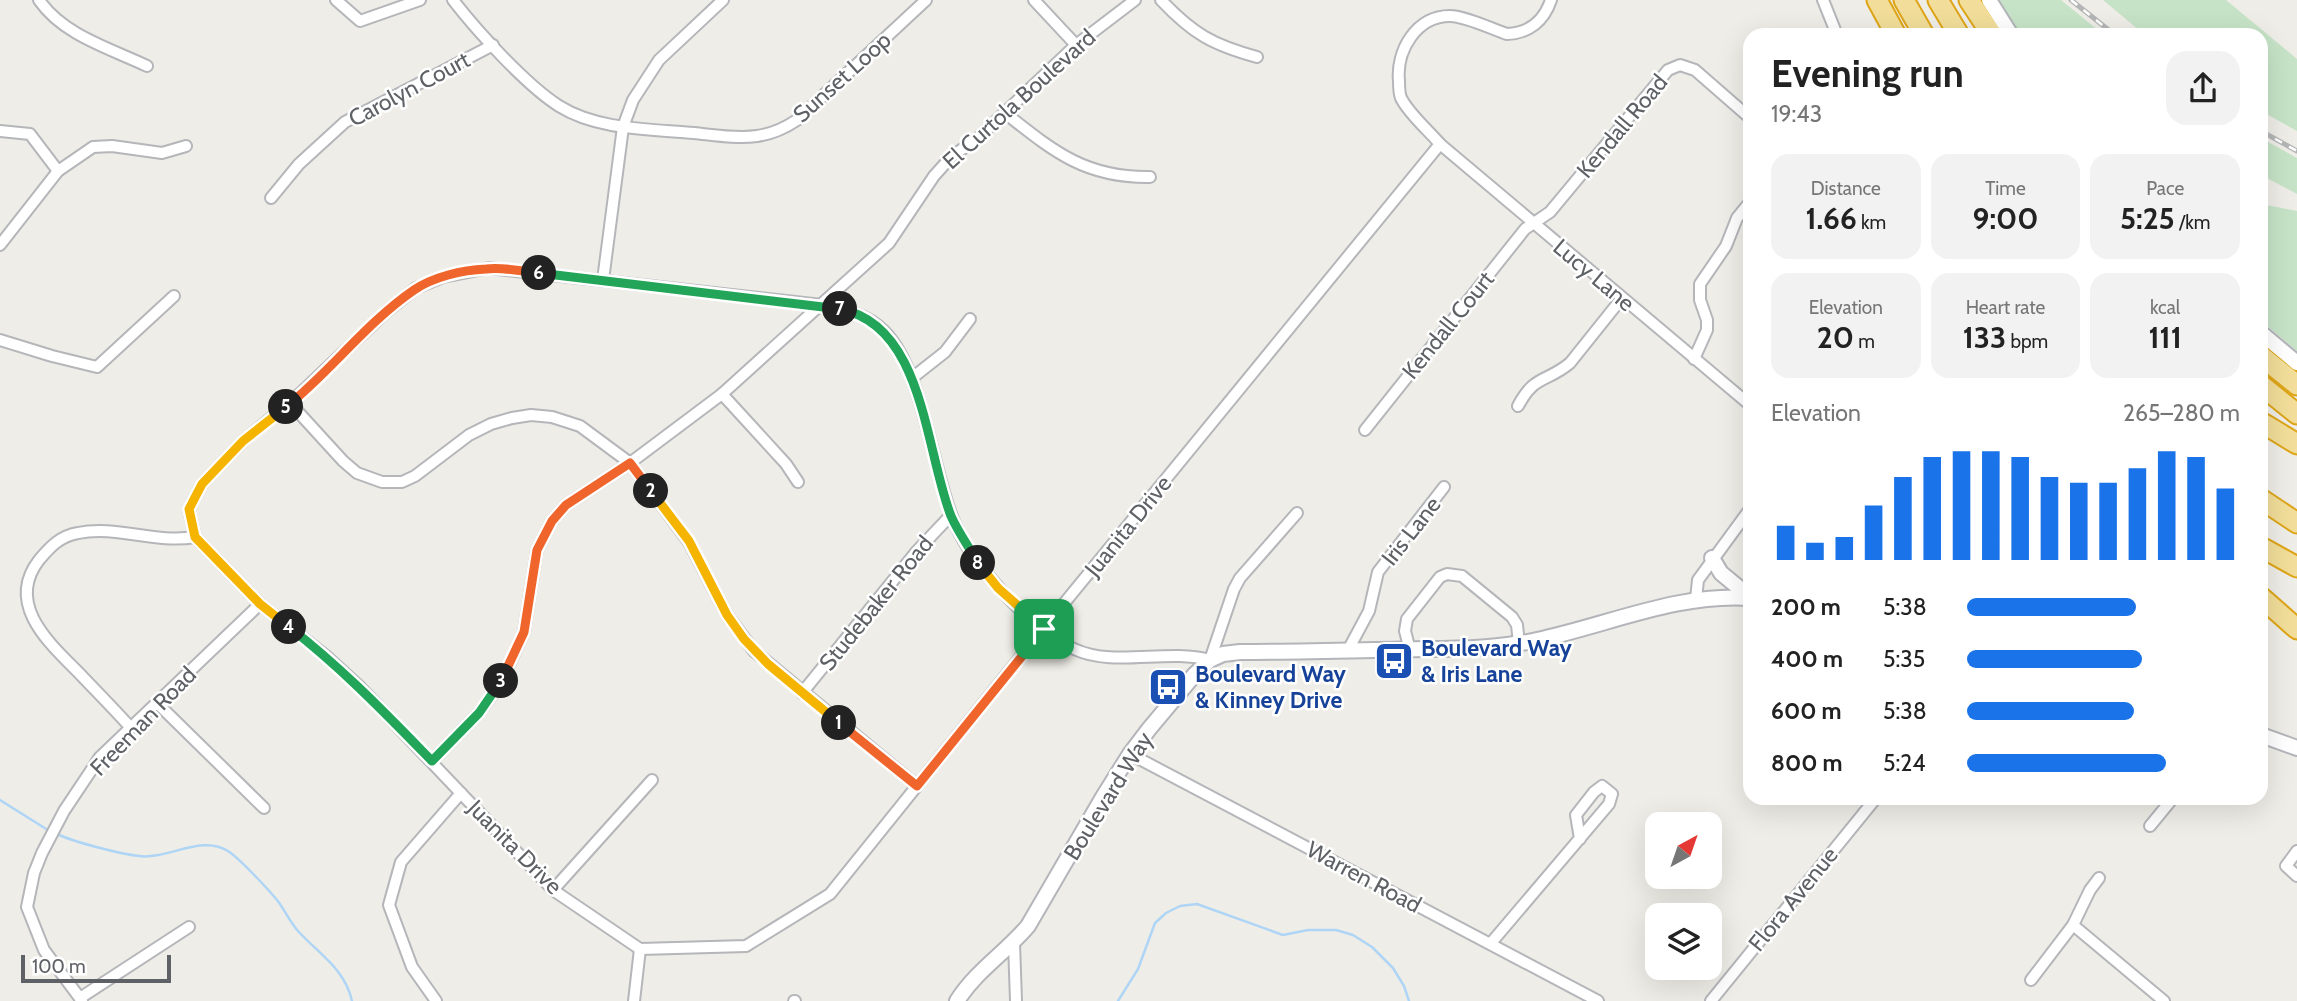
<!DOCTYPE html>
<html lang="en">
<head>
<meta charset="utf-8">
<style>
  body { margin:0; font-family:Cabin,sans-serif; background:#f2f2f2; color:#222; height:100vh; display:flex; flex-direction:column; font-size:26px; white-space:nowrap }
  * { box-sizing:border-box; margin:0 }
  p { font-size:23px; color:#767676 }
  .icon { flex:none; width:38px; height:38px; fill:none; stroke:currentColor; stroke-width:2; stroke-linecap:round; stroke-linejoin:round }
  .map { position:relative; flex:1; overflow:hidden }
  .details { position:absolute; left:1743px; top:28px; width:525px; height:777px; display:flex; flex-direction:column; background:#fff; border-radius:21px; box-shadow:0 7px 28px #0002 }
  .details>* { flex:none }
  .needle { width:46px; rotate:40deg }
  .fabs { position:absolute; left:1645px; top:812px; display:grid; gap:14px }
  .fabs a { display:grid; place-items:center; width:77px; height:77px; border-radius:14px; background:#fff; box-shadow:0 7px 28px #0002; font-size:35px }
  .scale { position:absolute; left:21px; bottom:18px; width:150px; box-sizing:border-box; padding-left:7px; border:4px solid #5e6165; border-top:0; font-size:19px; line-height:24px; white-space:nowrap; color:#5e6165; -webkit-text-stroke:5px #fff; paint-order:stroke }
  .pin { position:absolute; display:grid; place-items:center; width:60px; height:60px; color:#fff; margin:-30px; border-radius:14px; box-shadow:0 4px 10px #0006 }
  .km { position:absolute; width:35px; height:35px; margin:-18px; border-radius:50%; background:#222; color:#fff; font-size:19px; line-height:35px; text-align:center }
  .round { display:grid; place-items:center; flex:none; width:74px; height:74px; border-radius:21px; background:#f2f2f2 }
  .overview { display:flex; align-items:center; justify-content:space-between; height:119px; padding:0 28px }
  h1 { font-size:38px; font-weight:700; line-height:52px }
  .stats { display:grid; grid-template-columns:repeat(3,1fr); gap:10px; height:119px; padding:7px 28px }
  .stats div { display:grid; align-content:center; border-radius:18px; background:#f2f2f2; text-align:center }
  .stats b { font-size:30px; font-weight:700 }
  .stats small { font-size:19px; font-weight:400 }
  .stats p { font-size:19px }
  .chart { height:196px; padding:14px 28px }
  .chart p { display:flex; justify-content:space-between }
  .chart svg { width:100%; height:126px; margin-top:7px; stroke:#1a73e8; stroke-width:6 }
  ul { padding:0 28px; list-style:none; font-size:23px }
  li { display:grid; grid-template-columns:112px 84px 1fr; align-items:center; height:52px }
  li i { height:18px; border-radius:9px; background:#1a73e8 }
  .map>svg:first-child { display:block }
</style>
</head>
<body>
<div class="map">
<svg width="2297" height="1001" viewBox="0 0 2297 1001">
  <rect width="100%" height="100%" fill="#efede7"/>
  <g fill="#c6e3c7">
    <polygon points="1998,0 2061,0 2104,35 2019,35"/>
    <polygon points="2103,0 2226,0 2297,59 2297,131 2261,111 2261,35 2145,35"/>
    <polygon points="2261,138 2297,158 2297,194 2261,175"/>
    <polygon points="2261,204 2297,211 2297,351 2261,321"/>
  </g>
  <g fill="none" stroke-linecap="round" stroke-linejoin="round">
    <g stroke="#afd5f6" stroke-width="2.5">
      <polyline points="0,800 51,832"/>
      <path d="M57,834C74,842 120,854 139,856C167,860 202,834 228,851C239,858 268,889 277,900C285,910 289,921 298,931C319,954 345,969 352,1001"/>
      <polyline points="1118,1001 1138,969 1155,923 1166,913 1180,906 1197,904 1283,935 1308,930 1336,930 1353,935 1372,947 1393,968 1404,986 1409,1001"/>
    </g>
    <g stroke="#b4b6ba" stroke-width="14">
      <g id="street">
        <path d="M39,0C63,35 109,48 147,66"/>
        <polyline points="336,0 360,21 420,0"/>
        <path d="M453,0C477,31 526,85 559,106C597,130 650,129 694,133C714,135 737,139 757,136C772,134 785,128 797,120L926,0"/>
        <polyline points="1034,0 1076,45"/>
        <path d="M1161,0C1193,34 1213,45 1257,57"/>
        <path d="M1551,0C1544,21 1529,33 1507,34C1492,29 1465,16 1450,16C1416,16 1396,51 1399,81C1399,86 1399,93 1401,98C1409,114 1428,130 1440,144L1750,405"/>
        <polyline points="1823,0 1837,35"/>
        <path d="M1005,113C1053,151 1085,178 1150,177"/>
        <polyline points="0,131 30,134 58,171"/>
        <polyline points="271,198 299,164 345,122 493,45"/>
        <polyline points="0,245 58,171 93,147 112,146 162,153 186,146"/>
        <polyline points="603,280 623,127 633,100 659,60 723,0"/>
        <polyline points="0,340 52,356 97,367 174,296"/>
        <polyline points="1694,359 1707,330 1707,320 1700,300 1700,284 1726,246 1737,218 1750,202"/>
        <polyline points="912,378 945,352 970,319"/>
        <polyline points="722,394 786,464 798,482"/>
        <polyline points="290,403 343,461 357,473 382,482 402,482 415,476 469,435 491,424 512,418 531,415 552,417 580,426 630,463 689,542 727,615 754,651 917,786"/>
        <path d="M1518,406C1535,374 1546,383 1570,363L1622,298"/>
        <polyline points="1365,430 1525,229 1550,212 1668,70 1680,65 1695,70 1750,118"/>
        <path d="M1297,513L1240,578L1234,589L1210,660C1166,648 1115,668 1074,649C1028,627 968,561 951,514C932,464 921,367 884,331C867,314 844,309 822,305L489,268L443,277L416,288L386,312L290,403L243,441L202,484L189,509L195,537L260,604L326,656L360,687L553,890L640,949L746,946L830,894L1040,633L1048,623L1440,144"/>
        <polyline points="1696,599 1698,580 1750,509"/>
        <polyline points="1410,650 1405,631 1407,619 1440,577 1447,574 1462,576 1512,617 1517,625 1519,643"/>
        <polyline points="1347,652 1369,611 1378,572 1444,487"/>
        <polyline points="802,693 917,551 951,515"/>
        <polyline points="158,704 264,808"/>
        <path d="M131,728C114,709 96,691 79,673C49,643 5,604 39,560C50,547 60,536 78,533C117,525 155,544 195,537"/>
        <polyline points="1130,754 1598,1001"/>
        <polyline points="432,761 479,713 501,682 524,632 537,550 552,521 566,505 630,463 722,394 889,243 934,176 951,157 978,138 1076,45 1135,0"/>
        <polyline points="2150,826 2173,798"/>
        <polyline points="2297,851 2286,866 2297,876"/>
        <polyline points="553,890 652,780"/>
        <polyline points="2073,925 2164,1001"/>
        <polyline points="1014,943 1016,1001"/>
        <polyline points="1491,943 1609,804 1612,794 1602,786 1594,792 1576,815 1580,839"/>
        <polyline points="2031,980 2073,925 2090,890 2099,878"/>
        <polyline points="80,998 189,927"/>
        <polyline points="82,1001 44,950 27,907 34,873 42,853 64,811 100,757 260,604"/>
        <polyline points="436,1001 412,967 389,905 401,862 461,793"/>
        <polyline points="634,1001 640,949"/>
        <polyline points="794,1001 795,1001"/>
        <polyline points="1711,1001 1876,798"/>
      </g>
    </g>
    <g stroke="#b3b5ba" stroke-width="18">
      <g id="secondary">
        <polyline points="1989,0 2011,35"/>
        <polyline points="2261,333 2297,363"/>
        <polyline points="1712,558 1721,573 1750,597"/>
        <polyline points="2261,735 2297,748"/>
        <path d="M957,1001C976,971 1005,953 1028,926L1103,797L1130,754L1149,729L1195,674L1210,660L1223,654L1240,652C1302,652 1364,650 1426,649C1464,649 1500,648 1537,640C1608,625 1677,593 1750,598"/>
      </g>
    </g>
    <g stroke="#dea518" stroke-width="23">
      <g id="highway">
        <polyline points="1877,0 1896,35"/>
        <polyline points="1904,0 1924,35"/>
        <polyline points="1938,0 1959,35"/>
        <polyline points="1969,0 1992,35"/>
        <polyline points="2261,356 2297,385"/>
        <polyline points="2261,385 2297,414"/>
        <polyline points="2261,422 2297,444"/>
        <polyline points="2261,499 2297,523"/>
        <polyline points="2261,547 2297,567"/>
        <polyline points="2261,597 2297,629"/>
      </g>
    </g>
    <use href="#street" stroke="#fff" stroke-width="10"/>
    <use href="#secondary" stroke="#fff" stroke-width="14"/>
    <use href="#highway" stroke="#f2de9a" stroke-width="19"/>
    <g stroke="#b4b5b5" stroke-width="5">
      <g id="rail">
        <polyline points="2071,0 2115,35"/>
        <polyline points="2261,131 2297,151"/>
      </g>
    </g>
    <use href="#rail" stroke="#fff" stroke-width="2.5" stroke-dasharray="8" stroke-linecap="butt"/>
  </g>
  <g fill="none" stroke-linecap="round" stroke-linejoin="round">
    <g stroke="#fff" stroke-width="14">
      <polyline id="split-1" points="839,723 917,786 1044,629"/>
    </g>
    <g stroke="#fff" stroke-width="14">
      <polyline id="split-2" points="651,491 689,541 727,615 744,639 768,664 839,723"/>
    </g>
    <g stroke="#fff" stroke-width="14">
      <polyline id="split-3" points="501,681 524,632 537,550 552,521 566,505 630,463 651,491"/>
    </g>
    <g stroke="#fff" stroke-width="14">
      <path id="split-4" d="M289,627C342,668 386,714 432,761L479,713L501,681"/>
    </g>
    <g stroke="#fff" stroke-width="14">
      <polyline id="split-5" points="286,407 243,441 202,484 189,509 195,537 260,604 289,627"/>
    </g>
    <g stroke="#fff" stroke-width="14">
      <path id="split-6" d="M286,407C331,371 366,323 414,290C433,277 462,270 486,269C503,267 522,271 539,273"/>
    </g>
    <g stroke="#fff" stroke-width="14">
      <polyline id="split-7" points="539,273 840,309"/>
    </g>
    <g stroke="#fff" stroke-width="14">
      <path id="split-8" d="M840,309C924,325 925,450 951,516C958,532 969,547 978,563"/>
    </g>
    <g stroke="#fff" stroke-width="14">
      <polyline id="split-9" points="978,563 998,588 1044,629"/>
    </g>
    <use href="#split-1" stroke="#f0652b" stroke-width="9"/>
    <use href="#split-2" stroke="#f5b400" stroke-width="9"/>
    <use href="#split-3" stroke="#f0652b" stroke-width="9"/>
    <use href="#split-4" stroke="#22a559" stroke-width="9"/>
    <use href="#split-5" stroke="#f5b400" stroke-width="9"/>
    <use href="#split-6" stroke="#f0652b" stroke-width="9"/>
    <use href="#split-7" stroke="#22a559" stroke-width="9"/>
    <use href="#split-8" stroke="#22a559" stroke-width="9"/>
    <use href="#split-9" stroke="#f5b400" stroke-width="9"/>
  </g>
  <defs>
    <g id="bus-square" transform="scale(2.0125)"><rect x="-9" y="-9" width="18" height="18" rx="4" fill="#1a4fb4" stroke="#fff"/><path d="M-5-6H5V4H4V6H2V4H-2V6H-4V4H-5ZM-3.5-4V0h7V-4ZM-3.5 1.2v1.5H-2V1.2ZM2 1.2v1.5H3.5V1.2Z" fill="#fff"/></g>
  </defs>
  <g fill-rule="evenodd">
    <use href="#bus-square" x="1394" y="661"/>
    <use href="#bus-square" x="1168" y="687"/>
  </g>
  <g text-anchor="middle" dominant-baseline="central" stroke-width="5" stroke-linejoin="round" paint-order="stroke">
    <g font-size="23" fill="#5e6165" stroke="#fff">
      <text transform="translate(842 77) rotate(-42)">Sunset Loop</text>
      <text transform="translate(409 89) rotate(-28)">Carolyn Court</text>
      <text transform="translate(1019 99) rotate(-42)">El Curtola Boulevard</text>
      <text transform="translate(1622 126) rotate(-50)">Kendall Road</text>
      <text transform="translate(1594 275) rotate(40)">Lucy Lane</text>
      <text transform="translate(1448 325) rotate(-51)">Kendall Court</text>
      <text transform="translate(1128 526) rotate(-51)">Juanita Drive</text>
      <text transform="translate(1411 531) rotate(-52)">Iris Lane</text>
      <text transform="translate(876 603) rotate(-51)">Studebaker Road</text>
      <text transform="translate(143 721) rotate(-46)">Freeman Road</text>
      <text transform="translate(1108 796) rotate(-58)">Boulevard Way</text>
      <text transform="translate(515 847) rotate(45)">Juanita Drive</text>
      <text transform="translate(1364 877) rotate(28)">Warren Road</text>
      <text transform="translate(1793 899) rotate(-51)">Flora Avenue</text>
    </g>
    <g font-size="23" font-weight="bold" fill="#164399" stroke="#fff" text-anchor="start">
      <text x="1421" y="648">Boulevard Way<tspan x="1421" dy="26">&amp; Iris Lane</tspan></text>
      <text x="1195" y="674">Boulevard Way<tspan x="1195" dy="26">&amp; Kinney Drive</tspan></text>
    </g>
  </g>
</svg>
<div class="fabs">
<a><svg class="needle" viewBox="-14 -14 28 28"><path d="M0-13l5 13h-10z" fill="#e53935"/><path d="M0 13l5-13h-10z" fill="#767676"/></svg></a>
<a><svg class="icon" aria-label="layers" viewBox="0 0 24 24"><path d="M12 4l9 5-9 5-9-5zM3 14l9 5 9-5"/></svg></a>
</div>
<div class="scale">100 m</div>
<div class="pin" style="left:1044px;top:629px;background:#1e9e55"><svg class="icon" aria-label="arrive" viewBox="0 0 24 24"><path d="M6 21V4h12l-3 4 3 4H6"/></svg></div>
<b class="km" style="left:839px;top:723px">1</b>
<b class="km" style="left:651px;top:491px">2</b>
<b class="km" style="left:501px;top:681px">3</b>
<b class="km" style="left:289px;top:627px">4</b>
<b class="km" style="left:286px;top:407px">5</b>
<b class="km" style="left:539px;top:273px">6</b>
<b class="km" style="left:840px;top:309px">7</b>
<b class="km" style="left:978px;top:563px">8</b>
<section class="details">
<div class="overview"><div><h1>Evening run</h1><p>19:43</p></div><a class="round"><svg class="icon" aria-label="share" viewBox="0 0 24 24"><path d="M12 15V3M7 8l5-5 5 5M5 13v7h14v-7"/></svg></a></div>
<div class="stats">
<div><p>Distance</p><b>1.66<small> km</small></b></div>
<div><p>Time</p><b>9:00</b></div>
<div><p>Pace</p><b>5:25<small> /km</small></b></div>
</div>
<div class="stats">
<div><p>Elevation</p><b>20<small> m</small></b></div>
<div><p>Heart rate</p><b>133<small> bpm</small></b></div>
<div><p>kcal</p><b>111</b></div>
</div>
<div class="chart"><p><span>Elevation</span>265–280 m</p>
<svg viewBox="0 0 160 44" preserveAspectRatio="none"><path d="M5 44V32M15 44V38M25 44V36M35 44V25M45 44V15M55 44V8M65 44V6M75 44V6M85 44V8M95 44V15M105 44V17M115 44V17M125 44V12M135 44V6M145 44V8M155 44V19"/></svg>
</div>
<ul>
<li><b>200 m</b>5:38<i style="width:62%"></i></li>
<li><b>400 m</b>5:35<i style="width:64%"></i></li>
<li><b>600 m</b>5:38<i style="width:61%"></i></li>
<li><b>800 m</b>5:24<i style="width:73%"></i></li>
</ul>
</section>
</div>
</body>
</html>
